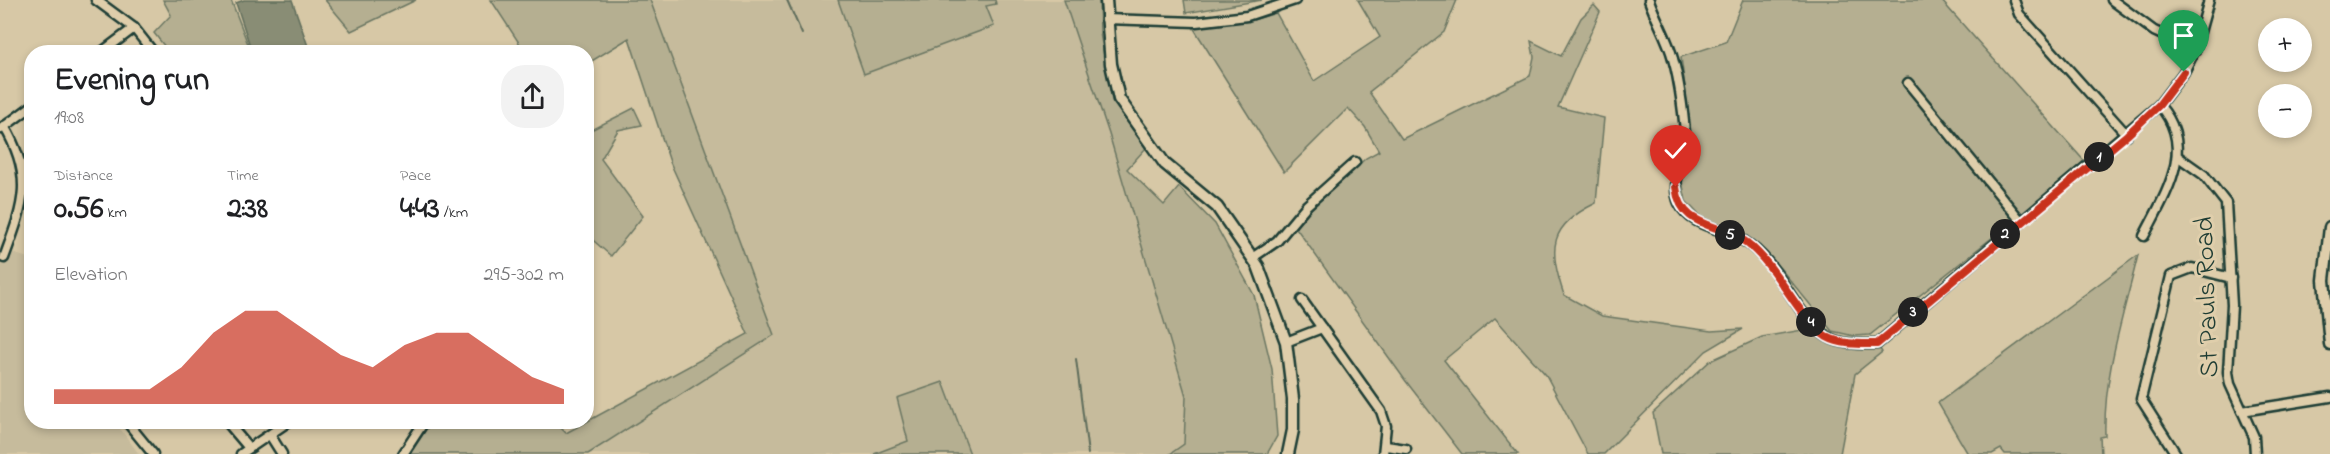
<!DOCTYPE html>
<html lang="en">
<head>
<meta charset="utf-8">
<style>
  body { margin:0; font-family:"Indie Flower",sans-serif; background:#f2f2f2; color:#202124; height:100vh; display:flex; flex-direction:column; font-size:22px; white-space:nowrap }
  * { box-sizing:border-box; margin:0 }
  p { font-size:20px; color:#757577 }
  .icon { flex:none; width:33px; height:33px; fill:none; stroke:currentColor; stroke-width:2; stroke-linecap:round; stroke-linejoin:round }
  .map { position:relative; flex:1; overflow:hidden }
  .details { position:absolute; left:24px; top:45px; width:570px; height:384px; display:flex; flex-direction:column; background:#fff; border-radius:24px; box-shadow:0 3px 9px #0003 }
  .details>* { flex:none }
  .tools { position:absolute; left:2258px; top:18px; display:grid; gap:12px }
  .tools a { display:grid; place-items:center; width:54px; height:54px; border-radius:50%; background:#fff; box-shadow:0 3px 9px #0003; font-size:30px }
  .pin { position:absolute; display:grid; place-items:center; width:51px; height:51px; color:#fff; margin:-62px -26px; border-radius:50% 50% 50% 0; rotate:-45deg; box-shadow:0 0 6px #0007 }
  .pin .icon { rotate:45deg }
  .km { position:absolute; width:30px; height:30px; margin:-15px; border-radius:50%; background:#222; color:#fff; font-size:16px; line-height:30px; text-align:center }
  .round { display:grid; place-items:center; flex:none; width:63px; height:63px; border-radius:24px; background:#f2f2f2 }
  .headline { display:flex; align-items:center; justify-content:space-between; height:102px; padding:0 30px }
  h1 { font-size:33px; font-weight:800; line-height:45px }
  .metrics { display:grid; grid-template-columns:repeat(3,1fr); gap:9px; height:102px; padding:6px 30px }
  .metrics div { display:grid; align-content:center }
  .metrics b { font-size:30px; font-weight:800 }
  .metrics small { font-size:16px; font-weight:400 }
  .metrics p { font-size:16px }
  .chart { height:168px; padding:12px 30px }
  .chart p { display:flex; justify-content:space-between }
  .chart svg { width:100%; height:108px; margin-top:6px; fill:#c8321e; opacity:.7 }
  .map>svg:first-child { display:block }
</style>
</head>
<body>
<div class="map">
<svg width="2330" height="454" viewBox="0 0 2330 454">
  <rect width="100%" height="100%" fill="#d7c8a6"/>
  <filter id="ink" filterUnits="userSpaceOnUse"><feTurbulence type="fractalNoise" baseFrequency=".0167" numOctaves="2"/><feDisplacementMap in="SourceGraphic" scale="12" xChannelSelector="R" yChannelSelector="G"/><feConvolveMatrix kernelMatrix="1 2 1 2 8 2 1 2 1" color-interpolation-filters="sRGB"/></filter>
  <g filter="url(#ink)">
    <g fill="#c6bb9c">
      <polygon points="650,0 1064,0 1109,134 1186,396 1184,444 1170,454 970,454 943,382 908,442 874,454 588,454 774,335"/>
      <polygon points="0,249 31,259 32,422 115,422 139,454 0,454"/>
    </g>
    <g fill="#b5af91" stroke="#6a7662" stroke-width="1.5">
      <polygon points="163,0 231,0 251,52 169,52 154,33 171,15"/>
      <polygon points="325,0 416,0 351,31"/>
      <polygon points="491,0 650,0 774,335 588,454 410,454 431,422 555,422 566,433 748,334 670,162 629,38 587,64 586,52 525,52"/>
      <polygon points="838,0 995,0 996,4 986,6 994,26 864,74"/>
      <polygon points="1064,0 1099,0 1100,33 1112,101 1146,148 1127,169 1164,205 1179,187 1215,224 1254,295 1272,369 1277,436 1267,454 1170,454 1184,444 1186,396 1109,134"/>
      <polygon points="1184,0 1262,0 1186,13"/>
      <path d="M1358,0H1457L1444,32L1369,92L1402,139L1530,76L1534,57L1531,41L1561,56L1581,18L1594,5L1600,12L1558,107L1604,118L1596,203C1549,226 1548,247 1564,295L1602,316L1711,331L1743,329L1706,351L1604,454H1588L1546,375L1495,318L1444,360L1518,454H1462L1405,380L1294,225L1366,158L1379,151L1365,127L1348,108L1284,172L1193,27L1249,21L1276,13L1314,81L1380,37Z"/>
      <polygon points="1743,0 1941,0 2086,163 1870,335 1854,336 1832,331 1780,268 1746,235 1702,218 1686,201 1682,181 1692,141 1681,57 1726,42"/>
      <polygon points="634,108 642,125 618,130 601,159 643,216 611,256 587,235 587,132"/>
      <path d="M2138,255C2124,314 2103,375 2105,436L2100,437L2101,454H2005L2001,449L1992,454H1968L1938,403Z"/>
      <path d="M1808,329C1831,349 1850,351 1880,349L1882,352L1855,374L1840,454H1661L1653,413L1710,361L1762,337Z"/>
      <polygon points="943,382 970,454 874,454 908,441 897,398"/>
    </g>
    <polygon fill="#898d75" stroke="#5f6d5b" stroke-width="1.5" points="244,0 292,0 310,52 252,52 236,3"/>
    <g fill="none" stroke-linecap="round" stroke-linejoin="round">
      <g stroke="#5f6d5b" stroke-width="2">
        <polyline points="787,0 802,34"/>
        <polyline points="1076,359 1088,454"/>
      </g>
      <g stroke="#1f3d34" stroke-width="13">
        <g id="street">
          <polyline points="96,0 134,28 153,52"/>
          <path d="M1649,0C1656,20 1668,39 1673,59C1679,78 1686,126 1685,145C1684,164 1670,183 1679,203C1691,228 1724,228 1744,241C1781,263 1795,318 1828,337C1841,345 1861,344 1877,344L2159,105L2184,72L2195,50L2209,0"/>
          <polyline points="2014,0 2019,14 2127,135"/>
          <polyline points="2112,0 2154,31 2195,50"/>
          <polyline points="1106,19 1196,22 1247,16 1295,0"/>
          <polyline points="102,52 134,28"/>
          <polyline points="1908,83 2021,221"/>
          <polyline points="1,129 32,106"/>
          <polyline points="2177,156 2204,175 2226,203 2232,305 2228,372 2230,384 2254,437 2255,454"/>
          <path d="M2144,236C2166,193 2197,147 2159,105"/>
          <path d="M4,258C23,206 35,178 4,126"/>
          <polyline points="1252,258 1277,241 1307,205 1355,162"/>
          <polyline points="1302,300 1381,411 1386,426 1383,454"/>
          <polyline points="1286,342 1322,328"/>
          <polyline points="2242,411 2330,397"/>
          <polyline points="127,422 153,454"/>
          <polyline points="227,422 249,448"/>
          <polyline points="270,435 282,454"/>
          <polyline points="1386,446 1406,449"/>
          <polyline points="241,454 288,422"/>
          <polyline points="403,454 424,422"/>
          <polyline points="2176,454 2141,399 2171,276 2192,268 2231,278"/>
        </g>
      </g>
      <g stroke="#1f3d34" stroke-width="15">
        <g id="secondary">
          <polyline points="1106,0 1111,64 1119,99 1165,164 1217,207 1258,266 1286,342 1293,399 1293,430 1288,454"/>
          <polyline points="2330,227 2324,280 2330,344"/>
        </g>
      </g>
      <use href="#street" stroke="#dfceab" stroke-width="8"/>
      <use href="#secondary" stroke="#dfceab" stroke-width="10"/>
    </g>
  </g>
  <g fill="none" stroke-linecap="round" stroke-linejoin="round" filter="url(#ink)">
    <g stroke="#fff" stroke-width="12">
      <path id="route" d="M1676,187C1681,230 1720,222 1747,243C1779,268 1798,319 1827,337C1841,345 1861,344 1877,344L2127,135L2159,105L2184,72"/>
    </g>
    <use href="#route" stroke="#c8321e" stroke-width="8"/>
  </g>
  <g text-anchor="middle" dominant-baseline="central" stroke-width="6" stroke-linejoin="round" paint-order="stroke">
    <g font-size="27" fill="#1f3d34" stroke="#dfceab">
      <text transform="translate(2208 297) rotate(-92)">St Pauls Road</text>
    </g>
  </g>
</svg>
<div class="tools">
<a>+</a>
<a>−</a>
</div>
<div class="pin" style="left:2184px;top:72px;background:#1e9e55"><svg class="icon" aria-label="arrive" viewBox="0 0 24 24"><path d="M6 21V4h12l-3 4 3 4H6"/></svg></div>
<div class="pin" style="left:1676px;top:187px;background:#d93025"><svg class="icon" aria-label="check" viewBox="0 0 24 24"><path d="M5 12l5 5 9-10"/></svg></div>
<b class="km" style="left:2099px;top:157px">1</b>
<b class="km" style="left:2005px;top:234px">2</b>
<b class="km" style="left:1913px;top:312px">3</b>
<b class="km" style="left:1811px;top:322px">4</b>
<b class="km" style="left:1730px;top:235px">5</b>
<section class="details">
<div class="headline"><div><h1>Evening run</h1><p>19:08</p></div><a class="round"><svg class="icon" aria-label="share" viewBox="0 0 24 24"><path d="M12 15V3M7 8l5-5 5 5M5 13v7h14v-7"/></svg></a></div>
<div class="metrics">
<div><p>Distance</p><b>0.56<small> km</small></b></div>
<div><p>Time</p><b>2:38</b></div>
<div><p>Pace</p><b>4:43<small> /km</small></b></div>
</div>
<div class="chart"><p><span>Elevation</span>295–302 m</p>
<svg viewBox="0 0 160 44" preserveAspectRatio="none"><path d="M0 44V38L10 38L20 38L30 38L40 29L50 15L60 6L70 6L80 15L90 24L100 29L110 20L120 15L130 15L140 24L150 33L160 38V44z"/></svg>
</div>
</section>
</div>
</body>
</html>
